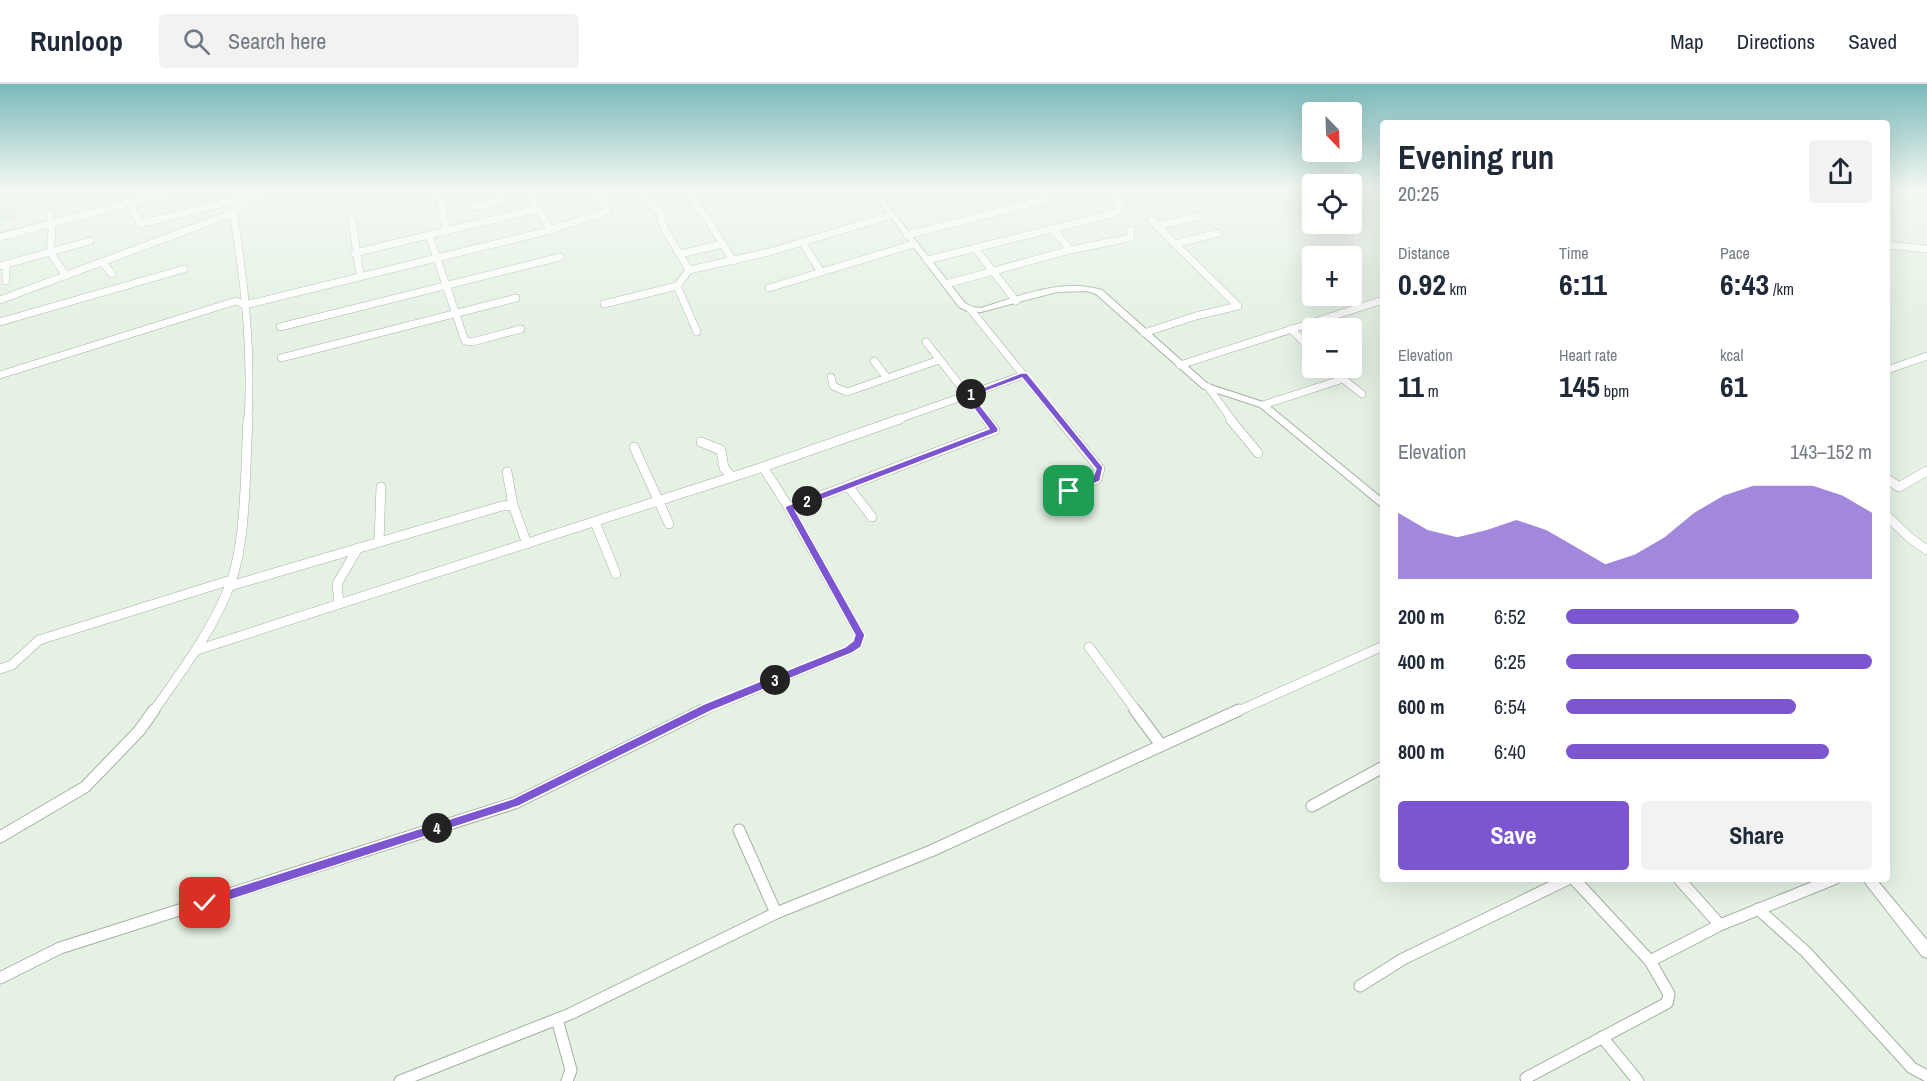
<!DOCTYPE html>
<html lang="en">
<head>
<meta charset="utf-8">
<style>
  body { margin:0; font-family:"Archivo Narrow",sans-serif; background:#f2f2f3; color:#1f2937; height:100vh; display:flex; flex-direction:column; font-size:22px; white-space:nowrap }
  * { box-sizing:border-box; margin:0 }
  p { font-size:20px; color:#747a83 }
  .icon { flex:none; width:33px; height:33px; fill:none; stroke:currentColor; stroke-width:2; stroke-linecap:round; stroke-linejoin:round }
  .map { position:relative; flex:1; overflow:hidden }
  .drawer { position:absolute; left:1380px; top:36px; width:510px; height:762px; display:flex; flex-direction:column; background:#fff; border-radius:6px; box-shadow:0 6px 24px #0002 }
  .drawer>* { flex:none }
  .needle { width:39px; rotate:157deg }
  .controls { position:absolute; left:1302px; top:18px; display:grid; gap:12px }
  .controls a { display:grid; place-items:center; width:60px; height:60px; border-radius:6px; background:#fff; box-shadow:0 6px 24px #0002; font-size:30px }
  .pin { position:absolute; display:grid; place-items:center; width:51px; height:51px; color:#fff; margin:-26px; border-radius:12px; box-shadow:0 3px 9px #0006 }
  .km { position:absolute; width:30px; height:30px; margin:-15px; border-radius:50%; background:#222; color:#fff; font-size:16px; line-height:30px; text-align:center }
  .round { display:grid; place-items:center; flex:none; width:63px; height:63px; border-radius:6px; background:#f2f2f3 }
  .headline { display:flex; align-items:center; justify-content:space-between; height:102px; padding:0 18px }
  h1 { font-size:33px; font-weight:800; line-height:45px }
  .stats { display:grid; grid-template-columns:repeat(3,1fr); gap:9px; height:102px; padding:6px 18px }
  .stats div { display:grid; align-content:center }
  .stats b { font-size:30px; font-weight:800 }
  .stats small { font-size:16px; font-weight:400 }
  .stats p { font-size:16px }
  .chart { height:168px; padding:12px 18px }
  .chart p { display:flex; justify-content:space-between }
  .chart svg { width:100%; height:108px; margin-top:6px; fill:#7c56d0; opacity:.7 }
  .cta { display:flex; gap:12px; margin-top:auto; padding:12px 18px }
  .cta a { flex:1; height:69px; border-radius:6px; background:#7c56d0; color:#fff; font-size:24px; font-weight:800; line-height:69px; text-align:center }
  .cta a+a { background:#f2f2f3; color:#1f2937 }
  ul { padding:0 18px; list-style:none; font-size:20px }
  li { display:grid; grid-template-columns:96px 72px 1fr; align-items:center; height:45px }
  li i { height:15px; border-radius:8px; background:#7c56d0 }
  header { display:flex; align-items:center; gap:36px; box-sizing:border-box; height:84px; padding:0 30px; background:#fff; border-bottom:2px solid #e0e1e3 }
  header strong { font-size:28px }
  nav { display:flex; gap:33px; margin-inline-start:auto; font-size:21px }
  .search { width:420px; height:54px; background:#f2f2f3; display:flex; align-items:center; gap:15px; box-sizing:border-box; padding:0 21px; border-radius:6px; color:#747a83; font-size:22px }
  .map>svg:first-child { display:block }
</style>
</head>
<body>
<header>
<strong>Runloop</strong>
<div class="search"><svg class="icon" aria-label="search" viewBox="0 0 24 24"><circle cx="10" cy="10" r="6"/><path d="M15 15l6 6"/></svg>Search here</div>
<nav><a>Map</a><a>Directions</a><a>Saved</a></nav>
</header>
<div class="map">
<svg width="1927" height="997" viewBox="0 0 1927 997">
  <rect width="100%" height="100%" fill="#e4f1e3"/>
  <polygon fill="#d3e6d2" points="0,106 11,106 19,133 0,138"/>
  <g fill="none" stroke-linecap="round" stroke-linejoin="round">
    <g stroke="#a4b0a3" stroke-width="8">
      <g id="minor-far2">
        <polyline points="438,106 446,147"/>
        <polyline points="525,106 551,146"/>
        <polyline points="634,106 660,129 664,144 689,186 769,168 892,131"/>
        <polyline points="685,106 710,139 733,177"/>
        <polyline points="46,110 61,106"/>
        <polyline points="595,113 620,106"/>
        <polyline points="129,118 140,140 252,112"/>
        <polyline points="474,123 500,117 497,106"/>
        <path d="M233,129C245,197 252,267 248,336"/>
        <polyline points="50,130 52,147 50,168 66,192"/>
        <polyline points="352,136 360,191"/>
        <polyline points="1157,142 1200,132"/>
        <polyline points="1053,145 1070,166"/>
        <polyline points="429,151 465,257 472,258 521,245"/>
        <polyline points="907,151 1049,115"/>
        <polyline points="0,153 174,107"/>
        <polyline points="802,158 821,188"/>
        <polyline points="1174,160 1218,149"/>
        <polyline points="1887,161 1927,165"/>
        <polyline points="975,164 1016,217"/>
        <polyline points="354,169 538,125"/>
        <polyline points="680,170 723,160"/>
        <polyline points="927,176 1112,130 1122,123 1107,106"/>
        <polyline points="102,178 112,190"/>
        <polyline points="6,181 6,197"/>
        <polyline points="0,182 90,157"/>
        <polyline points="689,186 677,202 697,248"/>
        <polyline points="946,200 1070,166 1130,154 1131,146"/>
        <polyline points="769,204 914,160"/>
        <polyline points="0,216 233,129 250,115 268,106"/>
        <polyline points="604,220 677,202"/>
        <polyline points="970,225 1060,336"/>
        <polyline points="0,238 184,185"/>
        <polyline points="280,243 560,173"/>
        <polyline points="1291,245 1312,266"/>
        <polyline points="1144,249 1196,232 1238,222 1151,136"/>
        <polyline points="926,258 987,336"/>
        <polyline points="281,274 516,214"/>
        <polyline points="874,277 887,294"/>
        <polyline points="1180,281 1383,216"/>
        <polyline points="1887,286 1927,272"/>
        <polyline points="0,291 236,217 245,221 551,146 608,127 588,106"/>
        <polyline points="831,293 833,302 847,308 939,276"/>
        <polyline points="1343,295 1362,310"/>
        <polyline points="1208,303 1232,336"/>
        <polyline points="1263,321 1343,295 1331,284"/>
        <polyline points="896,336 1024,291"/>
      </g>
    </g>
    <g stroke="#a4b0a3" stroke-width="10">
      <g id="minor-far1">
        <polyline points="1059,335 1100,385 1097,395 1069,407"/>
        <polyline points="1230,335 1258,369"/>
        <polyline points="701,358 721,366 724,384 732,393"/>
        <polyline points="634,363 669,440"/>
        <polyline points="507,388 513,421"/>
        <polyline points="1887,395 1899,403 1927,387"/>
        <polyline points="848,402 872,433"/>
        <polyline points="789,424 995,346 986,335"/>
        <polyline points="1887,432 1910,454 1927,466"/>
        <polyline points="595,438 616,490"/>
        <polyline points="379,458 381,403"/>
        <polyline points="230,502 502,422 513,421 527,460"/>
        <polyline points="339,520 337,500 358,464"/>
        <polyline points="1089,563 1137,628"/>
        <polyline points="197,566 763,383 900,335"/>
        <polyline points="0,585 12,581 39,556 231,496"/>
        <path d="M153,628C181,588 211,549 229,503C247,460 245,383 248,335"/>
        <polyline points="700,628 849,566 857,560 860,551 789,424 763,383"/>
        <polyline points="1236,628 1383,562"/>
      </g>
    </g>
    <g stroke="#a4b0a3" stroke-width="13">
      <g id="minor">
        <polyline points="1135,626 1161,661"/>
        <polyline points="1312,722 1383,683"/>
        <polyline points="739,746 776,829 931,767 1239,626"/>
        <polyline points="0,753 85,703 139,647 154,626"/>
        <polyline points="1679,795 1720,841"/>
        <polyline points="1758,825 1806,868 1912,984 1927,992"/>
        <polyline points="1650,877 1720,841 1834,795"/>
        <polyline points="0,894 60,864 515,719 703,626"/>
        <polyline points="1360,902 1403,875 1568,795"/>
        <polyline points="557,935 571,986 567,997"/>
        <polyline points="1602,953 1638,997"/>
        <polyline points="1526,994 1667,919 1669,910 1650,877 1574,795"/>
        <polyline points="400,997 570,930 776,829"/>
      </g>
    </g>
    <g stroke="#a4b0a3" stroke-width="2">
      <g id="tertiary">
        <path d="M870,106H876L965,219L972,223L981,224C1020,212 1061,194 1102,206L1208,300L1266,319L1383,415V424L1380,422L1260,323L1202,304L1096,210L1087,207L1057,208L981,228L967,227L959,223Z"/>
        <polygon points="1862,795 1876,795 1927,856 1927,874 1922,872"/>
      </g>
    </g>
    <use href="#minor-far2" stroke="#fff" stroke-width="7"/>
    <use href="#minor-far1" stroke="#fff" stroke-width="9"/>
    <use href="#minor" stroke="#fff" stroke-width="11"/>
    <use href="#tertiary" fill="#fff" fill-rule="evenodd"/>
  </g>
  <linearGradient id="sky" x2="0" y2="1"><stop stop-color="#7ab9ba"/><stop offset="0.43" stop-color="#f3f9f2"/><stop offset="1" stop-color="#f3f9f2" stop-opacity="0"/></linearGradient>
  <rect width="1927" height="245" fill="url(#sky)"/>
  <polygon fill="#7c56d0" stroke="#fff" stroke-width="1.5" points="1021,289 1027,289 1103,383 1100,397 1072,409 1066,409 1066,405 1093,393 1096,385 1022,294 973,312 998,344 998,348 795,426 865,551 861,563 852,569 711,627 519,722 205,824 200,823 200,814 205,813 512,715 704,620 845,563 853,557 855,551 785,424 786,422 989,345 964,311"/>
</svg>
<div class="controls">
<a><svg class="needle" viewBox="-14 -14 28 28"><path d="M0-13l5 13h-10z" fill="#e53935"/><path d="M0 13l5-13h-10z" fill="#747a83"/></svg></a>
<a><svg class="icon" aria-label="locate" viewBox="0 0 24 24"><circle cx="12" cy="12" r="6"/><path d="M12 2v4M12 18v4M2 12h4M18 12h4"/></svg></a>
<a>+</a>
<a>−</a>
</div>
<div class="pin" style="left:1069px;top:407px;background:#1e9e55"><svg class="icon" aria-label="arrive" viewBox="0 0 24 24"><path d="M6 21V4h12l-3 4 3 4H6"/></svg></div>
<div class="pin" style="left:205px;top:819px;background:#d93025"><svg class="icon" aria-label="check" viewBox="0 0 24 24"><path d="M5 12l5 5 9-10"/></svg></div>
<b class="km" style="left:971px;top:310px">1</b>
<b class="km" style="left:807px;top:417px">2</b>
<b class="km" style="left:775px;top:596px">3</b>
<b class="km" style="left:437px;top:744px">4</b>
<section class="drawer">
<div class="headline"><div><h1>Evening run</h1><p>20:25</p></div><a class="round"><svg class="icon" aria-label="share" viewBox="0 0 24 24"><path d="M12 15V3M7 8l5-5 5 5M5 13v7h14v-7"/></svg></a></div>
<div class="stats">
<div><p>Distance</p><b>0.92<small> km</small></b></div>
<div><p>Time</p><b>6:11</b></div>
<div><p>Pace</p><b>6:43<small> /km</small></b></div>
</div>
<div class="stats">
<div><p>Elevation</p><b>11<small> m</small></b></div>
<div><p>Heart rate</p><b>145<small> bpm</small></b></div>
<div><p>kcal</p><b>61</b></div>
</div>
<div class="chart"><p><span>Elevation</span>143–152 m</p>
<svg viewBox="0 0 160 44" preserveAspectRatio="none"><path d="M0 44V17L10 24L20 27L30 24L40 20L50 24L60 31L70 38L80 34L90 27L100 17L110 10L120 6L130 6L140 6L150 10L160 17V44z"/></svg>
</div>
<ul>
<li><b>200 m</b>6:52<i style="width:76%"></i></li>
<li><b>400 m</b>6:25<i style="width:100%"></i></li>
<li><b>600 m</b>6:54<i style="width:75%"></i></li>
<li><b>800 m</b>6:40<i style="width:86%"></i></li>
</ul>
<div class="cta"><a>Save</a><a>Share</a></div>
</section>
</div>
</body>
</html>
